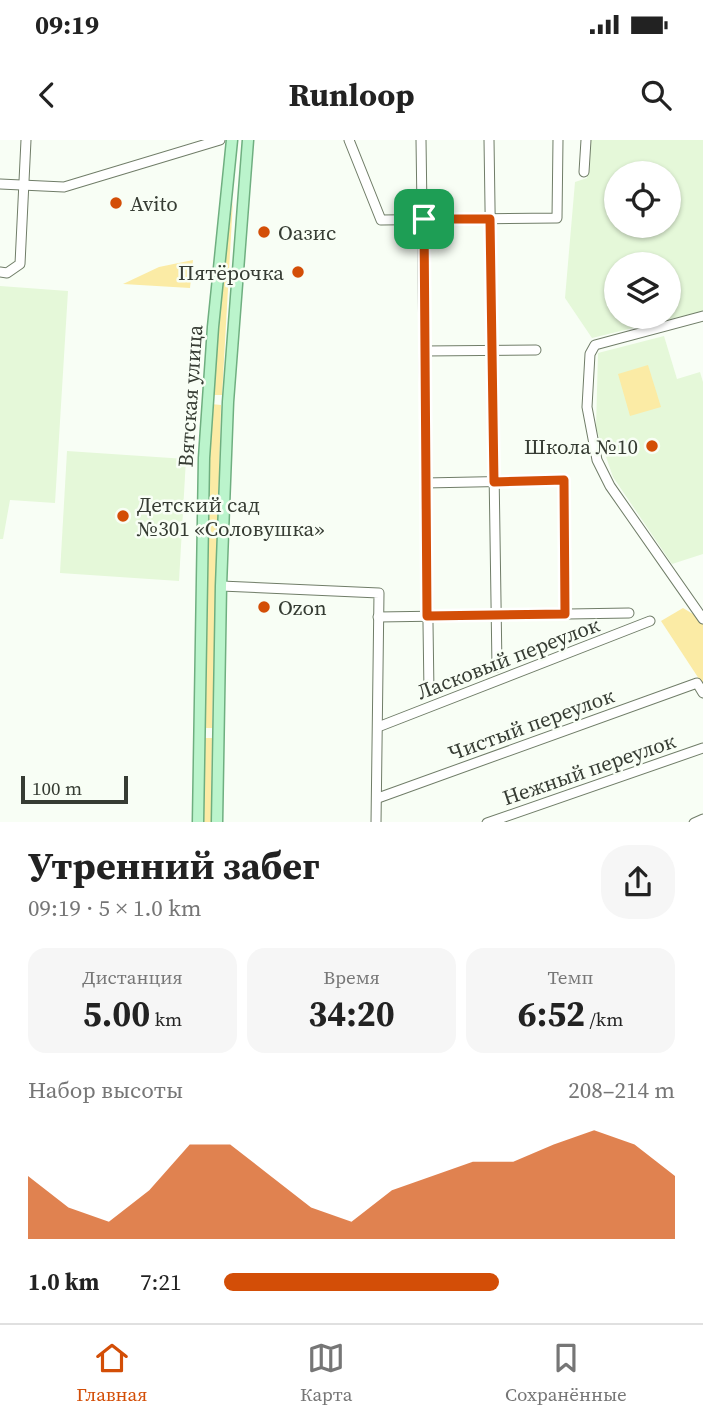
<!DOCTYPE html>
<html lang="ru">
<head>
<meta charset="utf-8">
<style>
  body { margin:0; font-family:"Source Serif 4",serif; background:#f6f6f6; color:#222; height:100vh; display:flex; flex-direction:column; font-size:26px; white-space:nowrap }
  * { box-sizing:border-box; margin:0 }
  p { font-size:23px; color:#767676 }
  .icon { flex:none; width:38px; height:38px; fill:none; stroke:currentColor; stroke-width:2; stroke-linecap:round; stroke-linejoin:round }
  .map { position:relative; height:682px; overflow:hidden }
  .panel { display:flex; flex-direction:column; background:#fff; flex:1 }
  .panel>* { flex:none }
  .fabs { position:absolute; left:604px; top:21px; display:grid; gap:14px }
  .fabs a { display:grid; place-items:center; width:77px; height:77px; border-radius:50%; background:#fff; box-shadow:0 2px 5px #0004; font-size:35px }
  .scale { position:absolute; left:21px; bottom:18px; width:107px; box-sizing:border-box; padding-left:7px; border:4px solid #363c33; border-top:0; font-size:19px; line-height:24px; white-space:nowrap; color:#363c33; -webkit-text-stroke:5px #f8fef5; paint-order:stroke }
  .pin { position:absolute; display:grid; place-items:center; width:60px; height:60px; color:#fff; margin:-30px; border-radius:14px; box-shadow:0 4px 10px #0006 }
  .round { display:grid; place-items:center; flex:none; width:74px; height:74px; border-radius:28px; background:#f6f6f6 }
  .summary { display:flex; align-items:center; justify-content:space-between; height:119px; padding:0 28px }
  h1 { font-size:38px; font-weight:700; line-height:52px }
  .metrics { display:grid; grid-template-columns:repeat(3,1fr); gap:10px; height:119px; padding:7px 28px }
  .metrics div { display:grid; align-content:center; border-radius:18px; background:#f6f6f6; text-align:center }
  .metrics b { font-size:35px; font-weight:700 }
  .metrics small { font-size:19px; font-weight:400 }
  .metrics p { font-size:19px }
  .chart { height:196px; padding:14px 28px }
  .chart p { display:flex; justify-content:space-between }
  .chart svg { width:100%; height:126px; margin-top:7px; fill:#d34e07; opacity:.7 }
  ul { padding:0 28px; list-style:none; font-size:23px }
  li { display:grid; grid-template-columns:112px 84px 1fr; align-items:center; height:52px }
  li i { height:18px; border-radius:9px; background:#d34e07 }
  .status { display:flex; justify-content:space-between; align-items:center; height:49px; padding:0 35px; background:#fff; direction:ltr }
  .status svg { height:19px; fill:currentColor }
  header { display:flex; justify-content:space-between; align-items:center; height:91px; padding:0 28px; background:#fff; font-size:32px; font-weight:700 }
  .dock { display:flex; justify-content:space-around; align-items:center; height:98px; border-top:2px solid #e0e0e0; background:#fff; font-size:19px; color:#767676 }
  .dock a { display:grid; justify-items:center; gap:4px }
  .dock .on { color:#d34e07 }
  .map>svg:first-child { display:block }
</style>
</head>
<body>
<div class="status"><b>09:19</b><svg viewBox="0 0 49 12"><path d="M0 12V9h3v3zM5 12V6h3v6zM10 12V3h3v9zM15 12V0h3v12zM26 1h20v11H26zM47 4h2v5h-2z"/></svg></div>
<header><svg class="icon" aria-label="back" viewBox="0 0 24 24"><path d="M15 5l-7 7 7 7"/></svg>Runloop<svg class="icon" aria-label="search" viewBox="0 0 24 24"><circle cx="10" cy="10" r="6"/><path d="M15 15l6 6"/></svg></header>
<div class="map">
<svg width="703" height="683" viewBox="0 0 703 683">
  <rect width="100%" height="100%" fill="#f8fef5"/>
  <g fill="#e5f8d9" fill-rule="evenodd">
    <path d="M589,0H703V171L592,198L565,158L575,42L587,38ZM616,33H668V86H616ZM616,124H668V177H616Z"/>
    <polygon points="0,146 68,151 55,363 10,360 3,399 0,399"/>
    <polygon points="664,196 677,239 700,232 703,242 703,414 672,424 613,337 596,288 598,213"/>
    <polygon points="67,311 186,319 179,441 60,433"/>
  </g>
  <g fill="#fbeba5">
    <polygon points="233,60 222,255 211,255 218,166"/>
    <polygon points="193,120 190,148 123,144 159,127"/>
    <polygon points="648,225 661,267 630,276 618,234"/>
    <polygon points="211,264 221,265 212,588 203,588"/>
    <polygon points="683,468 703,480 703,545 661,481"/>
    <polygon points="203,598 212,598 211,682 202,683"/>
  </g>
  <g fill="none" stroke-linecap="round" stroke-linejoin="round">
    <g stroke="#707d68" stroke-width="11">
      <g id="minor">
        <polyline points="349,0 381,80 557,78 558,0"/>
        <polyline points="421,0 429,552"/>
        <polyline points="489,0 497,527"/>
        <polyline points="584,32 586,0"/>
        <polyline points="0,44 64,47 220,0"/>
        <polyline points="0,132 7,133 20,124 26,0"/>
        <polyline points="703,176 595,205 590,214 587,267 597,320 610,346 703,479"/>
        <polyline points="424,211 536,210"/>
        <polyline points="425,343 564,340 565,474"/>
        <polyline points="221,446 379,453 376,683"/>
        <polyline points="378,477 629,473"/>
        <polyline points="378,587 650,481"/>
        <polyline points="378,658 697,543 703,553"/>
        <polyline points="487,683 703,608"/>
        <polyline points="694,683 703,679"/>
      </g>
    </g>
    <g stroke="#6faf80" stroke-width="13">
      <g id="major">
        <polyline points="198,683 204,318 213,187 232,0"/>
        <polyline points="217,683 221,446 228,262 248,0"/>
      </g>
    </g>
    <use href="#minor" stroke="#fff" stroke-width="9"/>
    <use href="#major" stroke="#bbf4cc" stroke-width="10"/>
  </g>
  <g fill="none" stroke-linecap="round" stroke-linejoin="round">
    <g stroke="#fff" stroke-width="14">
      <polygon id="route" points="424,79 490,79 494,342 564,340 565,474 427,476"/>
    </g>
    <use href="#route" stroke="#d34e07" stroke-width="9"/>
  </g>
  <g fill="#d34e07" stroke="#f8fef5" stroke-width="2.5">
    <circle cx="116" cy="63" r="7"/>
    <circle cx="264" cy="92" r="7"/>
    <circle cx="298" cy="132" r="7"/>
    <circle cx="652" cy="306" r="7"/>
    <circle cx="123" cy="376" r="7"/>
    <circle cx="264" cy="467" r="7"/>
  </g>
  <g text-anchor="middle" dominant-baseline="central" stroke-width="5" stroke-linejoin="round" paint-order="stroke">
    <g font-size="21" fill="#363c33" stroke="#f8fef5" text-anchor="start">
      <text x="130" y="63">Avito</text>
      <text x="278" y="92">Оазис</text>
      <text x="284" y="132" text-anchor="end">Пятёрочка</text>
      <text x="638" y="306" text-anchor="end">Школа №10</text>
      <text x="137" y="364">Детский сад<tspan x="137" dy="24">№301 «Соловушка»</tspan></text>
      <text x="278" y="467">Ozon</text>
    </g>
    <g font-size="21" fill="#363c33" stroke="#f8fef5">
      <text transform="translate(190 256) rotate(-86)">Вятская улица</text>
      <text transform="translate(508 518) rotate(-21)">Ласковый переулок</text>
      <text transform="translate(531 584) rotate(-20)">Чистый переулок</text>
      <text transform="translate(589 629) rotate(-19)">Нежный переулок</text>
    </g>
  </g>
</svg>
<div class="fabs">
<a><svg class="icon" aria-label="locate" viewBox="0 0 24 24"><circle cx="12" cy="12" r="6"/><path d="M12 2v4M12 18v4M2 12h4M18 12h4"/></svg></a>
<a><svg class="icon" aria-label="layers" viewBox="0 0 24 24"><path d="M12 4l9 5-9 5-9-5zM3 14l9 5 9-5"/></svg></a>
</div>
<div class="scale">100 m</div>
<div class="pin" style="left:424px;top:79px;background:#1e9e55"><svg class="icon" aria-label="arrive" viewBox="0 0 24 24"><path d="M6 21V4h12l-3 4 3 4H6"/></svg></div>
</div>
<section class="panel">
<div class="summary"><div><h1>Утренний забег</h1><p>09:19 · 5 × 1.0 km</p></div><a class="round"><svg class="icon" aria-label="share" viewBox="0 0 24 24"><path d="M12 15V3M7 8l5-5 5 5M5 13v7h14v-7"/></svg></a></div>
<div class="metrics">
<div><p>Дистанция</p><b>5.00<small> km</small></b></div>
<div><p>Время</p><b>34:20</b></div>
<div><p>Темп</p><b>6:52<small> /km</small></b></div>
</div>
<div class="chart"><p><span>Набор высоты</span>208–214 m</p>
<svg viewBox="0 0 160 44" preserveAspectRatio="none"><path d="M0 44V22L10 33L20 38L30 27L40 11L50 11L60 22L70 33L80 38L90 27L100 22L110 17L120 17L130 11L140 6L150 11L160 22V44z"/></svg>
</div>
<ul>
<li><b>1.0 km</b>7:21<i style="width:61%"></i></li>
</ul>
</section>
<nav class="dock">
<a class="on"><svg class="icon" aria-label="home" viewBox="0 0 24 24"><path d="M3 11l9-7 9 7M6 9v11h12V9"/></svg>Главная</a>
<a><svg class="icon" aria-label="map" viewBox="0 0 24 24"><path d="M3 6l6-2 6 2 6-2v14l-6 2-6-2-6 2zM9 4v14M15 6v14"/></svg>Карта</a>
<a><svg class="icon" aria-label="saved" viewBox="0 0 24 24"><path d="M7 4h10v16l-5-4-5 4z"/></svg>Сохранённые</a>
</nav>
</body>
</html>
